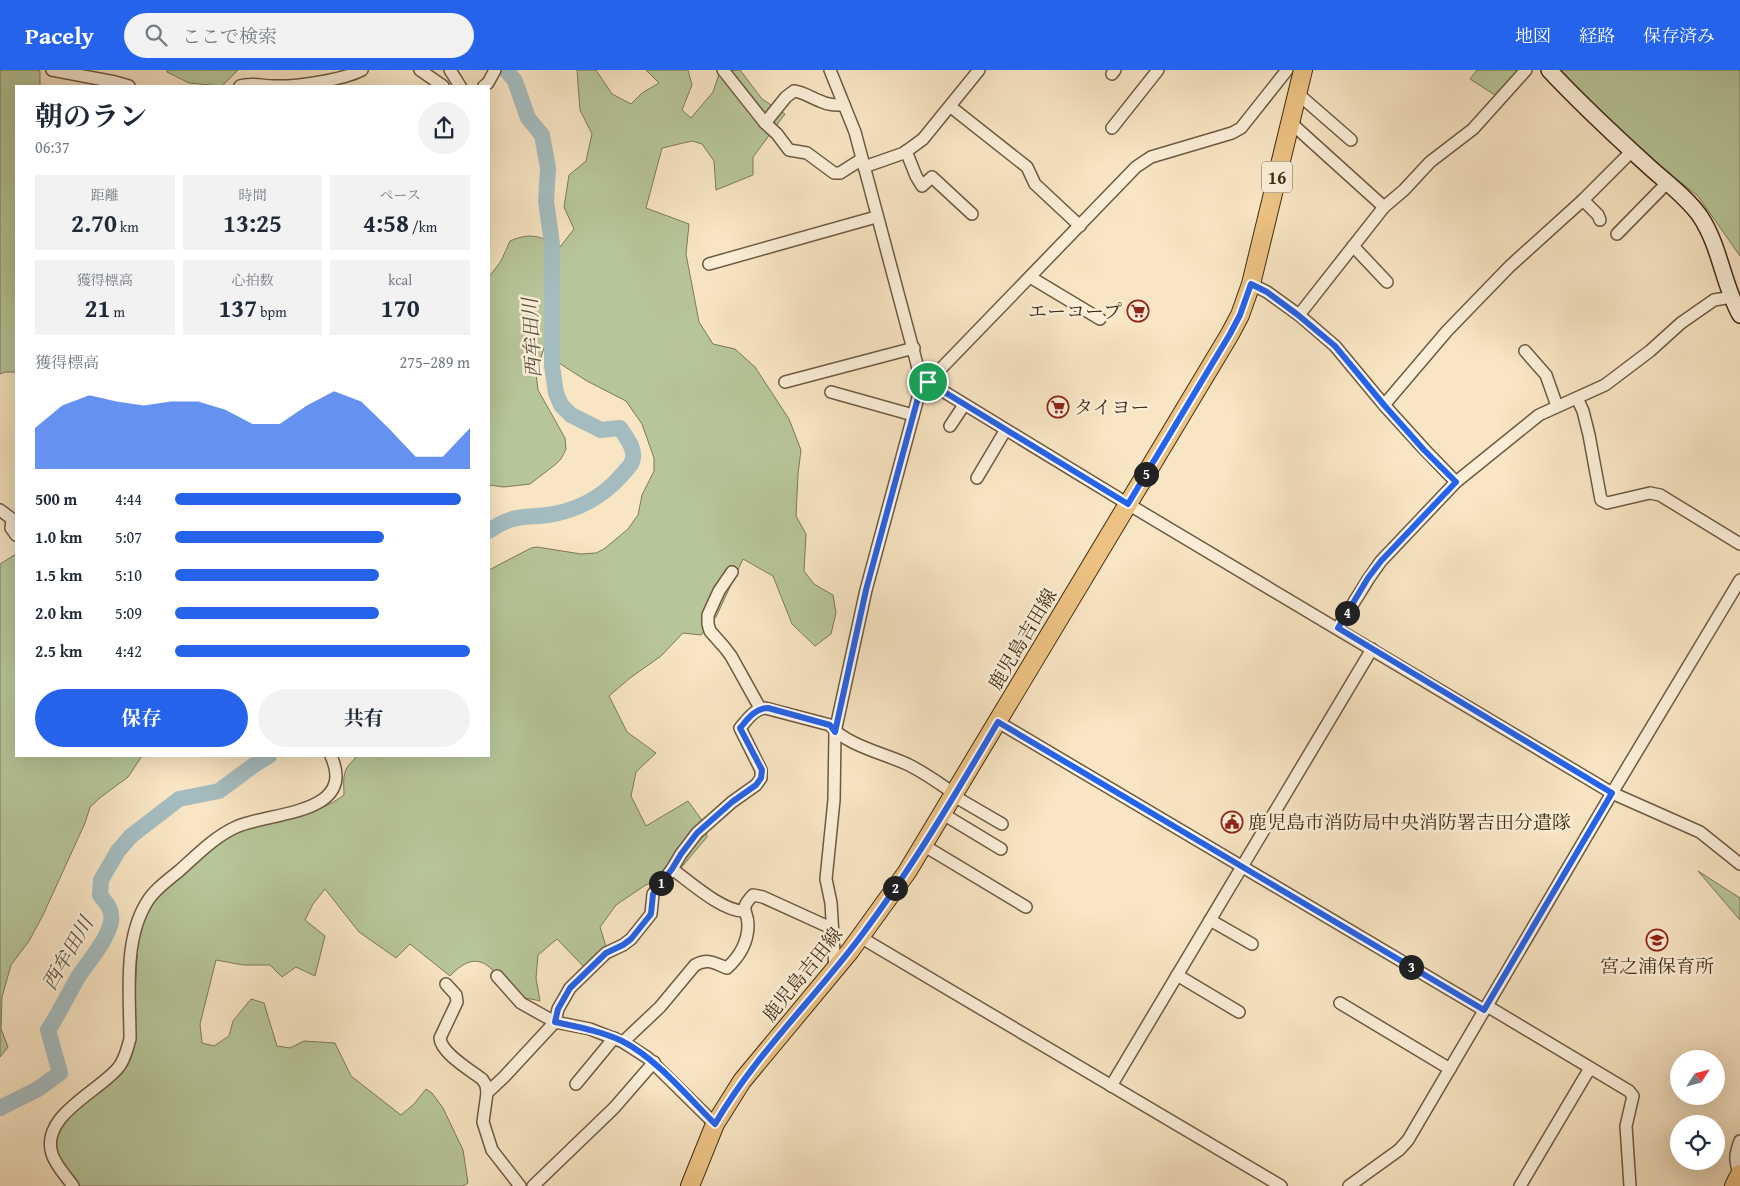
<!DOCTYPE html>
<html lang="ja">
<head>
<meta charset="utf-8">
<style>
  body { margin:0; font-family:"Gentium Book Plus","Noto Serif JP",serif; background:#f2f2f3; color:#1f2937; height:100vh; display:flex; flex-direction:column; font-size:19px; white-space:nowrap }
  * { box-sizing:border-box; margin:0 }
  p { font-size:16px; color:#747a83 }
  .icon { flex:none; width:28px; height:28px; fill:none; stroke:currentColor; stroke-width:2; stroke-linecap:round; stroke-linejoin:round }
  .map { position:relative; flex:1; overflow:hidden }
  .side { position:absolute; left:15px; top:15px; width:475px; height:672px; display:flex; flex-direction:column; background:#fff; border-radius:0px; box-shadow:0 5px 20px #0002 }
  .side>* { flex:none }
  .needle { width:32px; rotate:54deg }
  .controls { position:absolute; left:1670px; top:980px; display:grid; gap:10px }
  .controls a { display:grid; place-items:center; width:55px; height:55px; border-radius:50%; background:#fff; box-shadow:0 5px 20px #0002; font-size:25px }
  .pin { position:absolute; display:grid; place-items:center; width:42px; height:42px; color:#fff; margin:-21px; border:2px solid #fff; border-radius:50%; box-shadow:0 1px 5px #0007 }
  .km { position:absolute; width:25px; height:25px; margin:-12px; border-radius:50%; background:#222; color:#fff; font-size:14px; line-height:25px; text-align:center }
  .round { display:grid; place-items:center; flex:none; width:52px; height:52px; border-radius:26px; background:#f2f2f3 }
  .overview { display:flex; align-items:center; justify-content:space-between; height:85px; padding:0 20px }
  h1 { font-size:28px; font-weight:700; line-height:38px }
  .stats { display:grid; grid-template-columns:repeat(3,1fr); gap:8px; height:85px; padding:5px 20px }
  .stats div { display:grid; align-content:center; border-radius:0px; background:#f2f2f3; text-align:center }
  .stats b { font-size:25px; font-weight:700 }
  .stats small { font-size:14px; font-weight:400 }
  .stats p { font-size:14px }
  .chart { height:140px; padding:10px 20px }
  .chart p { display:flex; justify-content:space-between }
  .chart svg { width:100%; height:90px; margin-top:5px; fill:#2563eb; opacity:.7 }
  .cta { display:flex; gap:10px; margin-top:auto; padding:10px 20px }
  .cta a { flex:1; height:58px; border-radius:30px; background:#2563eb; color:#fff; font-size:20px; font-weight:700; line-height:58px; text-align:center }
  .cta a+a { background:#f2f2f3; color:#1f2937 }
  ul { padding:0 20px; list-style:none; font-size:16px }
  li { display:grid; grid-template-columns:80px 60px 1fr; align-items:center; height:38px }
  li i { height:12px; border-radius:6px; background:#2563eb }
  header { display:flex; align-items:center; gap:30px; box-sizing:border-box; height:70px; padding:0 25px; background:#2563eb; color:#fff }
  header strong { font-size:24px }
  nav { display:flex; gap:28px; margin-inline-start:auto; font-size:18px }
  .search { width:350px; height:45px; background:#f2f2f3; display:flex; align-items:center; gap:12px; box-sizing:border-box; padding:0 18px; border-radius:28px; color:#747a83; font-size:19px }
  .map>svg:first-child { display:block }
</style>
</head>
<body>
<header>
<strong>Pacely</strong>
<div class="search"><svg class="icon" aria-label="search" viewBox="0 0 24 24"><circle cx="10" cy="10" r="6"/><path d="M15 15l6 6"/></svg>ここで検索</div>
<nav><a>地図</a><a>経路</a><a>保存済み</a></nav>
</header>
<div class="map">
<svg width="1740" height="1116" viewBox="0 0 1740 1116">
  <rect width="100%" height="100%" fill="#f8e5c3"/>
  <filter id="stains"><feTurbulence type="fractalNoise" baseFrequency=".004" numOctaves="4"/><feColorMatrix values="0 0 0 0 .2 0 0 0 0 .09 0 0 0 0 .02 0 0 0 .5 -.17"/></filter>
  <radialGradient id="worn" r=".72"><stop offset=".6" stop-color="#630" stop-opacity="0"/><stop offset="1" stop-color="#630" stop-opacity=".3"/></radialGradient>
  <g fill="#b7c699" stroke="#7c7958">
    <polygon points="0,0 37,0 40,1 40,16 16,16 16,302 5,302 0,304"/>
    <polygon points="167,0 238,0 222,16 189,13 167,2"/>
    <path d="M577,0H596L612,24L631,34L642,23L659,13L646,0H688L692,15L682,40L691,48L713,22L720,1L740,0L762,29L785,44L753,87V105L716,120L714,91L702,74L692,71L662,78L646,138L689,154L686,184L699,252L713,274L735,279L755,297L789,349L801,380L798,404L796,446L806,464L804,501L814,514L833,525L836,543L831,564L815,576L792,554L773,506L743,489L716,547L701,565L683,563L661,586L630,608L609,626L627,662L656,683L636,702L631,726L646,756L688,731L706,756L707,767L680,799L644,816L616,835L600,857L607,880L585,898L557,869L538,885L536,908L540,931C534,929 523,929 518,925C494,907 483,871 450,906L410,874L396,888L359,862L325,819L313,834L305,850L325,866L315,906L296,897L282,907L270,895H243L216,890L200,954L202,973L214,976L229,966L233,951L251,929L264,933L277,976L290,978L304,971L335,973L351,1006L401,1045L414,1034L426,1019L432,1023L443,1038L463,1080L468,1113L463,1116H78C72,1108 65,1100 60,1091C38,1049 107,1026 124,995C136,974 134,960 135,937C135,921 136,904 137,888C137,881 136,872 137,865C139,857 144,844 149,837C158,821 223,765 241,759C276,747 314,748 344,725C344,716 342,704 348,696C351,692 354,691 356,686H489V500L531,478L537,477L581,484L596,483L604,479L628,459L638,445L642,425L654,401V388L642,354L626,331L587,311L559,293L544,278L536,303L538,320L565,368L566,379L561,389L556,394L530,414L504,417L489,415V207L501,191L510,171C531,162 540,166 560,177L574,159L564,137L569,105L586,91L592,64L580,40Z"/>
    <polygon points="1477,0 1523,0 1498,27 1470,9"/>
    <polygon points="1558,0 1740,0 1740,186 1698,126 1647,86"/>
    <polygon points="16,484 16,686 142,686 128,707 101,727 90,737 85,753 43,845 29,871 11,895 2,927 1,959 8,977 0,987 0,494"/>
    <polygon points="1698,801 1740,828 1740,850"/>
  </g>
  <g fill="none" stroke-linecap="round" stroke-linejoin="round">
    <g stroke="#a4bcbf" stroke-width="16">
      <path d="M489,461C516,442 526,449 554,444C579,439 603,426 620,407C623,403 630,397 632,392C637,380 626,367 620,358L601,360L571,345L561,335L556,323L552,296V174L546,131L548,98L542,65L528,48L515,11L506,0"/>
      <path d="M0,1038L38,1019L60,1003L48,960C59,944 67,926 77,909C88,891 106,873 111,852C113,840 107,834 100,825L101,810L118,781L131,766L179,729L219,721L254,695L269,686"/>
    </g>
    <g stroke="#6e5a41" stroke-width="14">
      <g id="street">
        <polyline points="52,0 115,12 129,16"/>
        <polyline points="420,0 443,16"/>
        <polyline points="450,0 460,16"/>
        <path d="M723,0L765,53L786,27L794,21C804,22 811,28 820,31C828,35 835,35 844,35"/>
        <polyline points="830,0 855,62 922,313 866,520 835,662 834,730 826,809 831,833 835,899"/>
        <polyline points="1112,4 1115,0"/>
        <path d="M240,16C251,12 262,16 274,16C295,17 343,10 362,0"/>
        <polyline points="484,16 488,13 495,0"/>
        <polyline points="1297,23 1351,70"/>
        <polyline points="951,37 1027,97 1035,114 1080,156"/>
        <polyline points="1290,52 1384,137"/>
        <polyline points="765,53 777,64 789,80 807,83 834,103 840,103 862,89"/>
        <polyline points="1112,58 1158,0"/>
        <polyline points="906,81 916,106 922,116 932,107 972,144"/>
        <polyline points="864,97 904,83 923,69 979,0"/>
        <polyline points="1583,130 1598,145 1600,150"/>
        <polyline points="1617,164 1667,113"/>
        <polyline points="1353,176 1387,212"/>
        <polyline points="709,194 876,147"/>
        <polyline points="1030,207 1100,249"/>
        <polyline points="1251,214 1267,222 1299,245 1335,276 1384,335 1424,379 1456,412"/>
        <polyline points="1299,245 1384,137 1404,120 1430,92 1473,59 1526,0"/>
        <polyline points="1525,281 1546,305 1557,336"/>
        <polyline points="785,312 914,278"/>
        <polyline points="928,312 1128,434 1612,723 1700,762 1740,794"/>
        <polyline points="922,313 928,312 1136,97 1151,87 1232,63 1241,58 1287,0"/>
        <polyline points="831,322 913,345"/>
        <polyline points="1577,328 1583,341 1589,365 1601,430 1607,433 1650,423 1660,425 1740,474"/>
        <polyline points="1384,335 1447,261 1510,196 1583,130 1632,81"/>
        <polyline points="950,356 964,335"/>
        <polyline points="977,408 1005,361"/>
        <polyline points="0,440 12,449 11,458 16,465"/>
        <polyline points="732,502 719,521 708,545 708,554 710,561 725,578 731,586 760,638"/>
        <polyline points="1338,558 1369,508 1381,491 1456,412 1539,345 1605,315 1650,281 1681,253 1714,230 1732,227"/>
        <polyline points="998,652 1484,940"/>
        <polyline points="954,726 1002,754"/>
        <polyline points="943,744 1001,779"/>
        <polyline points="923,775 1026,837"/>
        <path d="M672,799C689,811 723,842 744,841"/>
        <polyline points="1210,850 1252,874"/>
        <polyline points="860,867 1281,1116"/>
        <polyline points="1177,905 1239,942"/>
        <polyline points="497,906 521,933 555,952 590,959 623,972 648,988 715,1054"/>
        <path d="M446,914L456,925L457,932L440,968C441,983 470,1000 482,1009L486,1015L487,1023"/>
        <polyline points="1340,933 1450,999"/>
        <polyline points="1487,936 1629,1021 1633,1026 1626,1056 1630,1116"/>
        <path d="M623,972L660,937L695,895C708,888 714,893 727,898C739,887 748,872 748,855C748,839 738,841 753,825L763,827L831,858"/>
        <polyline points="576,1014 614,968"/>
        <polyline points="1111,1016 1372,579"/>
        <path d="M1740,1104C1734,1091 1735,1084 1740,1071"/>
        <path d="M73,1116C66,1106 56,1096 52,1084C40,1046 98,1022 118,998C125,990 127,979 130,969C130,926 123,870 147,832C154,820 168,810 179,801C197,785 214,767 236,757C267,742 358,746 331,686"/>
        <path d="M520,1116L492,1080L483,1052L487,1023L504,1007L555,952L558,939L570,918L606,883L623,875L631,869L651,844L653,824L672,799L681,784L697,763L732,732L756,715L761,708V700L740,658C747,650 754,639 765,638L830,655C845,675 886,684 909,695C925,703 940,714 955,724"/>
        <polyline points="533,1116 614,1038 654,992"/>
        <polyline points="1349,1116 1399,1080 1408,1070 1612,723 1740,510"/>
        <polyline points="1520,1116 1590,998"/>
      </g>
    </g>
    <g stroke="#402c16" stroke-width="18">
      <path id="secondary" d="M1549,0C1580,33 1612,63 1645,93C1663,110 1686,126 1700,146C1720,176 1723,214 1740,245"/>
    </g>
    <g stroke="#402c16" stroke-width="20">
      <g id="primary">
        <polyline points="690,1116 715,1054 742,1011 850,881 907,802 1230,264 1240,245 1251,214 1303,0"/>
        <polyline points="1734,1116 1740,1104"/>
      </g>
    </g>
    <use href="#street" stroke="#faeed8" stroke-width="11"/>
    <use href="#secondary" stroke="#faeed8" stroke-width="15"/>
    <use href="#primary" stroke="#ecc282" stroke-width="18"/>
  </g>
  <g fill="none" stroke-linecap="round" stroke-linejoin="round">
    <g stroke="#fff" stroke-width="10">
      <path id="route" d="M1251,214L1267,222L1298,245L1335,276L1384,335L1424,380L1456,412L1381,491L1368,508L1338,558L1612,723L1484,940L998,652C955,725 912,798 861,866C814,929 755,985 715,1054C688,1027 656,988 622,971C601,961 578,957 555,952L558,939L570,918L606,883L623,875L631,869L651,844L653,824L672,799L681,784L697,763L732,732L756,715L761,708L762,700L740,658C747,650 755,638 768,638L830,655L835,662L866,520L922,313L928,312L1128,434L1230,264L1240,245Z"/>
    </g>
    <use href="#route" stroke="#2563eb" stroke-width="6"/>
  </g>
  <defs>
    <g id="supermarket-ring" transform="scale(1.125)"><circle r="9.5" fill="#faeed8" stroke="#8f2418" stroke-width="1.5"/><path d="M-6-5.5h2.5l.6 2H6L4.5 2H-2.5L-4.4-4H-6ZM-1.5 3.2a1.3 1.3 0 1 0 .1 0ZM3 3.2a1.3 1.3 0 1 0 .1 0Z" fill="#8f2418"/></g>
    <g id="civic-ring" transform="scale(1.125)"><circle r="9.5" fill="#faeed8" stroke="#8f2418" stroke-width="1.5"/><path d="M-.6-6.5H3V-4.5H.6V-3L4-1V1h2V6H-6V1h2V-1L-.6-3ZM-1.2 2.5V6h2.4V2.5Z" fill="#8f2418"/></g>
    <g id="school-ring" transform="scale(1.125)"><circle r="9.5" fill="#faeed8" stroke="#8f2418" stroke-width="1.5"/><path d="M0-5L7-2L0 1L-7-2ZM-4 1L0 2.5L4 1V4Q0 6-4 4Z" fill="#8f2418"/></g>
  </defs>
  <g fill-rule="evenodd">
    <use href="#supermarket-ring" x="1138" y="241"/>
    <use href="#supermarket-ring" x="1058" y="337"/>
    <use href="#civic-ring" x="1232" y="752"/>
    <use href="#school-ring" x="1657" y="870"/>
  </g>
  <g text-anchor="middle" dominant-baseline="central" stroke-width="5" stroke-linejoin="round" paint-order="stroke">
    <rect fill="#faeed8" stroke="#786650" stroke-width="1" x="1262" y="91.5" width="30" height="31" rx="4"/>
    <g font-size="18" font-weight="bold" fill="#402c16">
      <text x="1277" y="107">16</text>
    </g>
    <g font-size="19" fill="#402c16" stroke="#faeed8" text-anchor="start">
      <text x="1122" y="241" text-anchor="end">エーコープ</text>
      <text x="1074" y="337">タイヨー</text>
      <text x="1248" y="752">鹿児島市消防局中央消防署吉田分遣隊</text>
      <text x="1657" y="896" text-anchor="middle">宮之浦保育所</text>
    </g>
    <g font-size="19" fill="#402c16" stroke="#faeed8">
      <text transform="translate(1022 569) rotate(-59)">鹿児島吉田線</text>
      <text transform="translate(802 904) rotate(-51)">鹿児島吉田線</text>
    </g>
    <g font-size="20" font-style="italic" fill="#595040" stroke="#faeed8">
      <text transform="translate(531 268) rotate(-93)">西牟田川</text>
      <text transform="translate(67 883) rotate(-60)">西牟田川</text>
    </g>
  </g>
  <rect width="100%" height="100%" filter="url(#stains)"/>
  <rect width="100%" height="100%" fill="url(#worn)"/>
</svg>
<div class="controls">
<a><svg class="needle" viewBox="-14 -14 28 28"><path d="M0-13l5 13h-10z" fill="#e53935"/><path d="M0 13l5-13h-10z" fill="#747a83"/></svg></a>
<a><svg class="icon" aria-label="locate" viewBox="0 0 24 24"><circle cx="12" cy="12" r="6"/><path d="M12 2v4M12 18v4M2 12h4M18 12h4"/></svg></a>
</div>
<div class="pin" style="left:928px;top:312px;background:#1e9e55"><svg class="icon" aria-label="arrive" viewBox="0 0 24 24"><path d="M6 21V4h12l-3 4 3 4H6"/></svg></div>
<b class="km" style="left:661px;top:813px">1</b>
<b class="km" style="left:895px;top:818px">2</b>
<b class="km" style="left:1411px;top:897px">3</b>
<b class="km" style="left:1347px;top:543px">4</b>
<b class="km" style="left:1146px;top:404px">5</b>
<section class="side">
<div class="overview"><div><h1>朝のラン</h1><p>06:37</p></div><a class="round"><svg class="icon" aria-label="share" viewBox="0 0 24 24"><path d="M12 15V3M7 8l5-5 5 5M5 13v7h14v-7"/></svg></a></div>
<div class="stats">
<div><p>距離</p><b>2.70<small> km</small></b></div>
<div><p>時間</p><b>13:25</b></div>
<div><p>ペース</p><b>4:58<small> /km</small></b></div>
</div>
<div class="stats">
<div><p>獲得標高</p><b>21<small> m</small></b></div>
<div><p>心拍数</p><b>137<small> bpm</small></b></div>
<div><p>kcal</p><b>170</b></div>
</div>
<div class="chart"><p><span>獲得標高</span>275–289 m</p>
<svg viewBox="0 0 160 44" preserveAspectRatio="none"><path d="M0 44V24L10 13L20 8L30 11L40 13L50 11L60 11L70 15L80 22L90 22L100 13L110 6L120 11L130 24L140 38L150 38L160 24V44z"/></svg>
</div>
<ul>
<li><b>500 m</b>4:44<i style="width:97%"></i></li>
<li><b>1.0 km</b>5:07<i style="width:71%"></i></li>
<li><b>1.5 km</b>5:10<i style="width:69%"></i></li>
<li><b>2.0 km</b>5:09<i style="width:69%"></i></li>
<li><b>2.5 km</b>4:42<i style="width:100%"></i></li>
</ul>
<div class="cta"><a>保存</a><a>共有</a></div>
</section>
</div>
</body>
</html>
